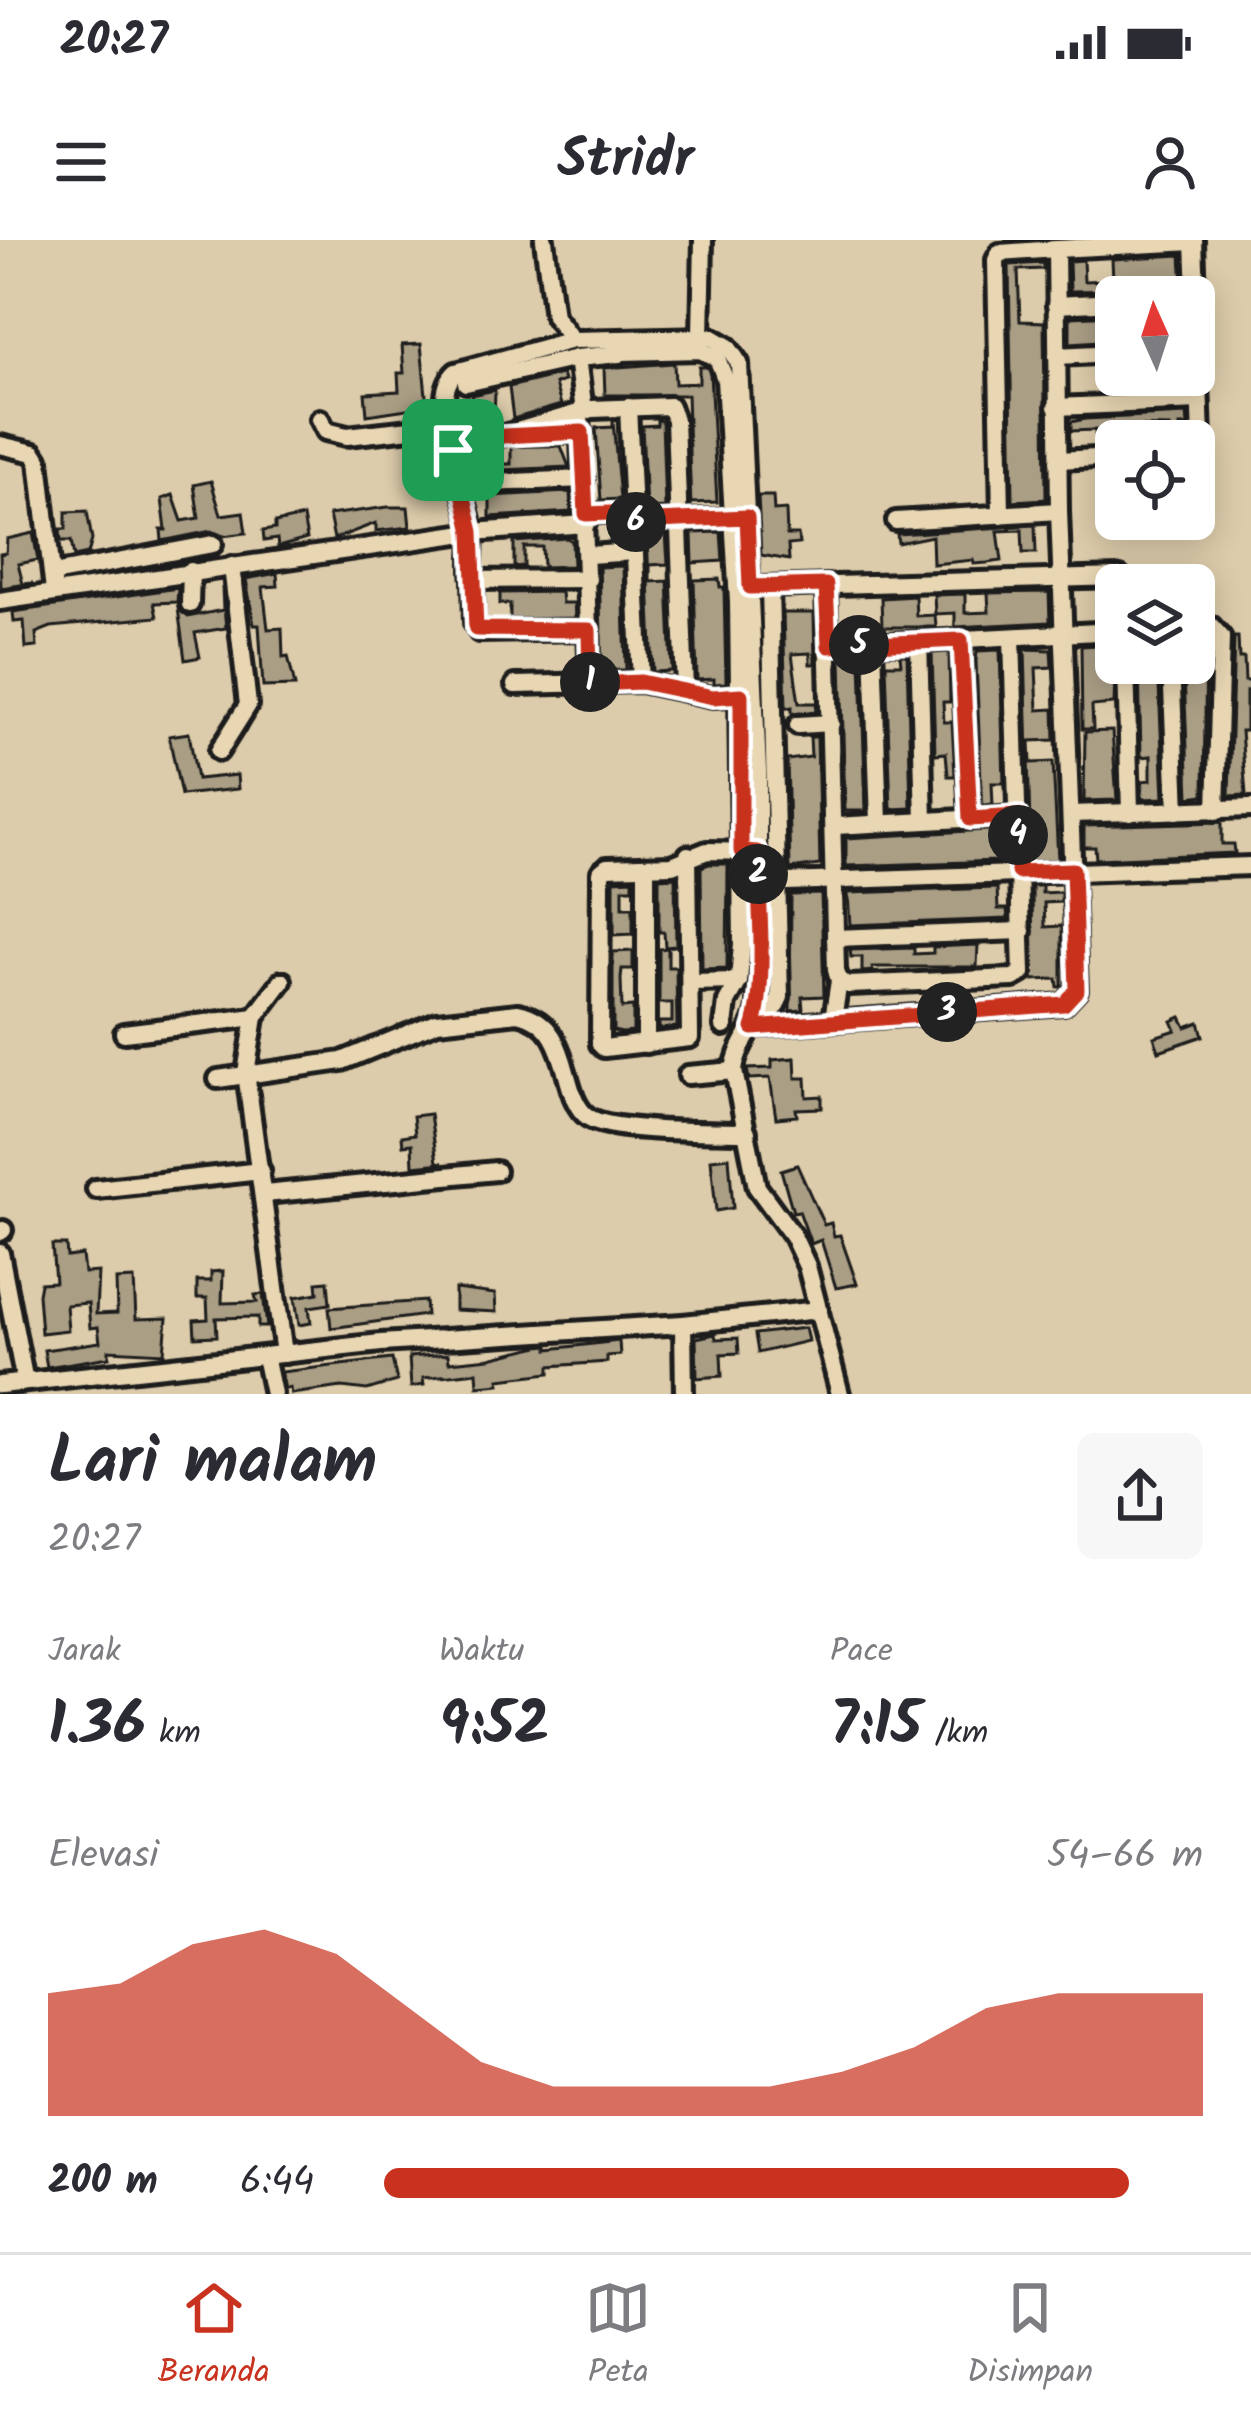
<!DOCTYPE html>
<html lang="id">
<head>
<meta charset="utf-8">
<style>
  body { margin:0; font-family:Kalam,sans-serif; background:#f7f7f7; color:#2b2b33; height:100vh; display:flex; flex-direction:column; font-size:45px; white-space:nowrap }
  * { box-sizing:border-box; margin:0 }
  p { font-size:39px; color:#7c7c81 }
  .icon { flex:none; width:66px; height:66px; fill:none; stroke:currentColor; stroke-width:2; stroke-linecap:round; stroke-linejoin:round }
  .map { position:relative; height:1154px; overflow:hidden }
  .drawer { display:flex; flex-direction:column; background:#fff; flex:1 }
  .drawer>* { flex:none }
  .needle { width:78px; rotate:357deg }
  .controls { position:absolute; left:1095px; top:36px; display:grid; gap:24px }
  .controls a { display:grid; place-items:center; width:120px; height:120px; border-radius:18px; background:#fff; box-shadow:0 6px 30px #0003; font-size:60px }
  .pin { position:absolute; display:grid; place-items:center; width:102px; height:102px; color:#fff; margin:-51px; border-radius:24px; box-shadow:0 6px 18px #0006 }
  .km { position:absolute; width:60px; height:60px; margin:-30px; border-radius:50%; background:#222; color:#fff; font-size:33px; line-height:60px; text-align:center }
  .round { display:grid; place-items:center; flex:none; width:126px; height:126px; border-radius:18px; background:#f7f7f7 }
  .overview { display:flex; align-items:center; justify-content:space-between; height:204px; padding:0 48px }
  h1 { font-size:66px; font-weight:800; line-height:90px }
  .metrics { display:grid; grid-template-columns:repeat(3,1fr); gap:18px; height:204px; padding:12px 48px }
  .metrics div { display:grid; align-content:center }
  .metrics b { font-size:60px; font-weight:800 }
  .metrics small { font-size:33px; font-weight:400 }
  .metrics p { font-size:33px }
  .chart { height:336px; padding:24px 48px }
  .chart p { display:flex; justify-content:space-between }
  .chart svg { width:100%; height:216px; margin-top:12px; fill:#c8321e; opacity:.7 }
  ul { padding:0 48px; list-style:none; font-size:39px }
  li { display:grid; grid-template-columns:192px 144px 1fr; align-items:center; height:90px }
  li i { height:30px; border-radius:15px; background:#c8321e }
  .status { display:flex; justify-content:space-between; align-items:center; height:84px; padding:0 60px; background:#fff; direction:ltr }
  .status svg { height:33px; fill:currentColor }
  header { display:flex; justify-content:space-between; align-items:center; height:156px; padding:0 48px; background:#fff; font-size:54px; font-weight:800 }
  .tabs { display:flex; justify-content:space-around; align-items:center; height:168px; border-top:3px solid #e1e1e2; background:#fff; font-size:33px; color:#7c7c81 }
  .tabs a { display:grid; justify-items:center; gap:6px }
  .tabs .active { color:#c8321e }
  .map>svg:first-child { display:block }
</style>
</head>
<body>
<div class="status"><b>20:27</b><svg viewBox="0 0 49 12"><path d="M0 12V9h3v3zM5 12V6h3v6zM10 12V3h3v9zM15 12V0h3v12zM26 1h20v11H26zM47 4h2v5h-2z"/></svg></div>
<header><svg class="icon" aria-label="menu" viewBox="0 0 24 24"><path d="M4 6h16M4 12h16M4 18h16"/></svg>Stridr<svg class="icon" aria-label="person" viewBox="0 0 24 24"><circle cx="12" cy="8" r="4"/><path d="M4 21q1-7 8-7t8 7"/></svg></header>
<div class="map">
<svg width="1251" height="1154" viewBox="0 0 1251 1154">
  <rect width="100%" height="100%" fill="#ddccab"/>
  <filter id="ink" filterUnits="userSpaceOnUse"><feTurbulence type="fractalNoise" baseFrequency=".00833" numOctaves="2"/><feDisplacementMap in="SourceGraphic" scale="24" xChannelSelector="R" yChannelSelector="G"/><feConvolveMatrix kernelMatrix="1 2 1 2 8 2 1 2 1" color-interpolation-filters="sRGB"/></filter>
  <g filter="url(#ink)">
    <g fill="#aa9e85" stroke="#1c1c1c" stroke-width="3">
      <polygon points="1181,15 1183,49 1070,51 1069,21 1083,20 1084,41 1113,40 1112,19"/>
      <polygon points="1043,23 1043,29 1018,30 1020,81 1044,82 1046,259 1013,261 1009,25"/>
      <polygon points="1116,75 1115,100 1070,103 1070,77"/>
      <polygon points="421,104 427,166 367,175 365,153 399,151 398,133 404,133 402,105"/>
      <polygon points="674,123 675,144 699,143 699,127 707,127 710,134 717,262 691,263 691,267 687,155 605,155 604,128"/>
      <polygon points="562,134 564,141 555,144 561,165 513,179 509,147"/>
      <polygon points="495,150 494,180 466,189 464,178 476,176 471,155"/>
      <polygon points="1187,174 1188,186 1180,186 1180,201 1171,201 1170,187 1112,186 1112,204 1096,205 1095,190 1071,191 1071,182 1085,179"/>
      <polygon points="657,179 662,182 665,268 646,269 642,186 657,185"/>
      <polygon points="613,181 620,259 601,260 596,188 613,187"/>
      <polygon points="511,206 561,206 569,227 477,231 479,215 493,212 492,224 511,224"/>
      <polygon points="211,241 221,275 243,272 246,293 223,296 211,291 162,301 161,290 166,290 162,259 173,255 182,281 199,278 194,245"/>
      <polygon points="570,252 571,272 490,277 490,256"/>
      <polygon points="758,256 773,256 774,271 786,270 787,295 798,295 799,304 788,305 789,320 761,315"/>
      <polygon points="388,267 408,267 410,287 376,291 376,283 334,299 329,275"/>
      <polygon points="87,271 92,300 88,314 74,317 71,301 61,301 60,289 66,289 66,272"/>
      <polygon points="303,277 307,299 278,307 277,299 264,301 263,291 275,289 275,283"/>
      <polygon points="1035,285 1036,313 1023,313 1022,290 998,291 1002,321 987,323 974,324 973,320 933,324 932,296 898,303 897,294"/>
      <polygon points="721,292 723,321 693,323 692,293"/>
      <polygon points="33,293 38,320 18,324 23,344 33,343 1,348 0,314 6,313 7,299"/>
      <polygon points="647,294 666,294 668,324 650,325 650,342 668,341 672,431 653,432"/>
      <polygon points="567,298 572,301 573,326 543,327 542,307 524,307 524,326 514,327 514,302"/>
      <polygon points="623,326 626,430 602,430 599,327"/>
      <polygon points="277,333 278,346 263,347 268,389 282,388 283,417 288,416 295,446 263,447 259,385 254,385 246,339"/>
      <polygon points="719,339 720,347 724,347 726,443 714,444 714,439 697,440 694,340"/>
      <polygon points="222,347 226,388 195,393 200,417 185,420 178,368 188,377 223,370"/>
      <polygon points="178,348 177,362 154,363 157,377 51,387 36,393 37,407 26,408 24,381 14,382 13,372"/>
      <polygon points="561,352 562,363 574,363 575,378 510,379 510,364 500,364 500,353"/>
      <polygon points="1049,352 1050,382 955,387 955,373 935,374 934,355 965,354 965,373 989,372 988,353"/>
      <polygon points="915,356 916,376 935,375 936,387 882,387 881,358"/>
      <polygon points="783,373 814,373 815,424 810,424 810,413 792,414 799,463 816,463 817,471 792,474 792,467 786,468"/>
      <polygon points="1234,397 1238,397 1239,418 1244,418 1245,441 1251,441 1251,450 1246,451 1246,491 1241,491 1246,555 1229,556"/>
      <polygon points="1206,399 1204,555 1189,557 1184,435 1194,434 1194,400"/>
      <polygon points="1116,404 1114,464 1092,466 1093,489 1082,489 1081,406"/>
      <polygon points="1025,409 1051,410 1052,427 1036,428 1038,470 1054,469 1055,500 1030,501 1031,523 1053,522 1058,620 1031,621"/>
      <polygon points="1000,410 1004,543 992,543 993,565 982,565 976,421 977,411"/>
      <polygon points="949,412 950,462 943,462 944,482 952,482 955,536 948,536 946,513 935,514 932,413"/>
      <polygon points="900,415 907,415 911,568 891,569 886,424 901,424"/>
      <polygon points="841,418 861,422 866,571 845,571"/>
      <polygon points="1139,423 1158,423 1164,558 1142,559 1142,541 1151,540 1151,516 1141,517"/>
      <polygon points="1112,491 1117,560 1084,561 1085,492"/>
      <polygon points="189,493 197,539 237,535 238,549 181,555 169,496"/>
      <polygon points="810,497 817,497 820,625 790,629 787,520 811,517"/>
      <polygon points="1222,582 1222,604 1234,604 1235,613 1096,619 1095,607 1084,607 1084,586"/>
      <polygon points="1005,589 1005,597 996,597 998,621 846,626 846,598"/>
      <polygon points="709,624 728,624 727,728 702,729 701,627"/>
      <polygon points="675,637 676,706 665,707 664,692 659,692 659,638"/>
      <polygon points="633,639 633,648 623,648 623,667 633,667 633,694 614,695 614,640"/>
      <polygon points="1032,646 1042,646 1042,653 1061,652 1061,662 1044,663 1045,687 1062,686 1062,747 1058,747 1057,739 1033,740"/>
      <polygon points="997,648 998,669 1007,669 1008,679 850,685 848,653"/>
      <polygon points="821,654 824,756 802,757 803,770 790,771 791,655"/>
      <polygon points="978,705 977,727 872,727 873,731 862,732 862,717 851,717 850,710 914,708 914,714 933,713 933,707"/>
      <polygon points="668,708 668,727 676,727 677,787 659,789 659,782 672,782 672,763 659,763 659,709"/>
      <polygon points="633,711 633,729 622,729 621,739 622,768 633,767 633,792 622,793 613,791 613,712"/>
      <polygon points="1181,777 1186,787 1199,782 1203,796 1159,811 1154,797 1176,790 1172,781"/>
      <polygon points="795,818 796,838 806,838 807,857 822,856 822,868 796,869 797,876 776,878 770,838 749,839 747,829 772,828 772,820"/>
      <polygon points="430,874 437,922 443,923 413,926 412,904 403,905 402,896 415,894 413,876"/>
      <polygon points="729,917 733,968 716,971 711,919"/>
      <polygon points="797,925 824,985 831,983 834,996 840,995 857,1044 836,1048 821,1000 811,1004 799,971 793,972 781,930"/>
      <polygon points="52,1005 66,1005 67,1017 82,1015 84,1033 98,1032 96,1074 117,1073 116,1040 134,1039 136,1079 167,1078 164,1113 109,1110 109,1117 47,1127 44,1110 100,1102 98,1087 90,1088 88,1063 66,1065 68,1090 41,1093 38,1054 40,1043 55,1042"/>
      <polygon points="223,1031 222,1063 257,1062 255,1055 263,1054 267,1087 258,1087 258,1077 216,1078 217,1096 195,1097 194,1080 208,1079 207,1058 197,1058 197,1041 211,1041 211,1032"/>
      <polygon points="328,1041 330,1064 309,1067 311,1083 299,1085 295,1057 318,1053 317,1042"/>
      <polygon points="455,1049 495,1054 496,1072 455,1070"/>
      <polygon points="425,1061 426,1075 331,1088 329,1068"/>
      <polygon points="805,1088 808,1101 758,1113 755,1094"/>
      <polygon points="715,1094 716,1099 738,1098 739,1113 721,1114 722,1136 697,1138 696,1098"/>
      <polygon points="619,1101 620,1115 607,1116 607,1122 550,1126 550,1133 499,1139 500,1144 490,1145 478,1146 477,1132 423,1138 424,1145 411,1147 409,1117 448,1114 449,1122 490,1118 539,1106 549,1105 549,1109"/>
      <polygon points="392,1119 397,1141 367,1150 342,1147 291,1154 290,1148 285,1149 281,1132"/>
    </g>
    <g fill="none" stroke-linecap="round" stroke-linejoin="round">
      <g stroke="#1c1c1c" stroke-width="26">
        <g id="minor">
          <path d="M544,0L554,76L572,100L711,97L728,107L739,123L758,531V766C755,791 736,806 734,831L757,947L793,996L807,1026L840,1154"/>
          <polyline points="1194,0 1201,199 1194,214"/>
          <polyline points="1056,65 1116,62"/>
          <polyline points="701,96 703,0"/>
          <path d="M572,100L456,132C424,160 468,252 472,291C474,308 470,324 473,340L588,339"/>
          <polyline points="622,112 700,110 717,118 725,139 738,362 742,704 739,741 727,762 724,786"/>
          <polyline points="1057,116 1116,113"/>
          <polyline points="577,118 619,114 623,105"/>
          <polyline points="466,143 577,118 584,171"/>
          <polyline points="628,167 641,442"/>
          <polyline points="1056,167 1199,161"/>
          <polyline points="580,172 590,444"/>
          <polyline points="320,179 326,191 347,196 447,185"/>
          <polyline points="523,195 582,192"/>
          <polyline points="0,205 34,213 39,221 54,351"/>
          <polyline points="453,210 592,169 670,166 675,180 685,450"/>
          <polyline points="1058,220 1116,217"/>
          <polyline points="462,244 584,239"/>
          <polyline points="586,274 634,271"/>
          <polyline points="1001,275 996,20 1000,13 1056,9"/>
          <polyline points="896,281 1059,271"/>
          <polyline points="634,282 741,278"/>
          <polyline points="588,315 635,312"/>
          <polyline points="53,334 213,304"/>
          <polyline points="473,340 474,383 479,392 589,390"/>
          <polyline points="826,345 836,730 839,741 849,745 1013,738 1022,733 1012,397"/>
          <polyline points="763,347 1120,337"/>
          <polyline points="0,361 472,292 586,284"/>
          <polyline points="190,364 191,331"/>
          <polyline points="1194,387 1211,386 1221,397 1216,571"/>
          <polyline points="961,400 970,579"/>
          <polyline points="919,402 924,580"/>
          <polyline points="873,404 879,583"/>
          <polyline points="829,406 1116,391"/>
          <polyline points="1126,423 1130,573"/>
          <polyline points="1171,423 1177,571"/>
          <polyline points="515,445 641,442 713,457 747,455"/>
          <polyline points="798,485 831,483"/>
          <polyline points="219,511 248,465 232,326"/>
          <polyline points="1071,574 1251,568"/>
          <polyline points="835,586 1018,576"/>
          <polyline points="688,615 690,798 604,808 600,804 601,632 607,627 672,625 707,611 752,612"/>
          <polyline points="646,626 646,804"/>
          <polyline points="758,643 1251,626"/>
          <polyline points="835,698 1022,691"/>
          <polyline points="282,741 255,777 246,833 284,1114"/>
          <polyline points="691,742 739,741"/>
          <polyline points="833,779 839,741"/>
          <polyline points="766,786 780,757 770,347"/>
          <polyline points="753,787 1064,764 1077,750 1059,271 1056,9 1194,2"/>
          <polyline points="124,793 255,777"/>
          <polyline points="688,835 734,831"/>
          <path d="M218,839L342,821L437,782L518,773C575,785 558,856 588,877C611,893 715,891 747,892"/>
          <polyline points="96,949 261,931"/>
          <polyline points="265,954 496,931"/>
          <polyline points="0,992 3,990"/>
          <polyline points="0,1013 25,1142"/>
          <polyline points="683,1084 684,1154"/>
          <polyline points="265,1116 273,1154"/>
          <polyline points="0,1145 381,1103 683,1084 819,1070"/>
        </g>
      </g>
      <use href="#minor" stroke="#e9d7b4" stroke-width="16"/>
    </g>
  </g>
  <g fill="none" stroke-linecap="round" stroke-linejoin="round" filter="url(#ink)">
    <g stroke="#fff" stroke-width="24">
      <path id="route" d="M582,192L586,274L634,272V282L747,277L750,347L826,345L829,406L961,400L970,579L1018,576V632L1073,630L1077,750L1064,764L753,788C767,749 759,656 757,612L741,611V455L713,457L641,442L590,444L589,390L476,389L472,292L453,210L503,196Z"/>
    </g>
    <use href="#route" stroke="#c8321e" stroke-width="15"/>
  </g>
</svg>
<div class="controls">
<a><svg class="needle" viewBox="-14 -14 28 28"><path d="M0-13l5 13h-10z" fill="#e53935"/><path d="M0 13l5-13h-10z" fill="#7c7c81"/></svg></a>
<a><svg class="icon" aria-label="locate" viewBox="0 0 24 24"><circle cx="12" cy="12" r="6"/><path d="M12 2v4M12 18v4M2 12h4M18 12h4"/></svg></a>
<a><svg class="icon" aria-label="layers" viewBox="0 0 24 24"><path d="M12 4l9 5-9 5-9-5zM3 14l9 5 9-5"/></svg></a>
</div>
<div class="pin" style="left:453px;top:210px;background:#1e9e55"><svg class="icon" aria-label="arrive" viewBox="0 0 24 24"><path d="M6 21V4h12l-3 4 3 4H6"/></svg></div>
<b class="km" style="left:590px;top:442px">1</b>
<b class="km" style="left:758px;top:634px">2</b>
<b class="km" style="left:947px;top:772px">3</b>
<b class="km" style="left:1018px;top:595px">4</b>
<b class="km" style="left:859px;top:405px">5</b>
<b class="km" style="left:636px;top:282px">6</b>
</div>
<section class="drawer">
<div class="overview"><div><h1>Lari malam</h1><p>20:27</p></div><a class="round"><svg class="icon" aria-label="share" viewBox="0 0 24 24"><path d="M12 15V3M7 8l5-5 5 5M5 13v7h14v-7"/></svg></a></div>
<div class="metrics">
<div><p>Jarak</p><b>1.36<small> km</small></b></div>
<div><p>Waktu</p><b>9:52</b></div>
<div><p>Pace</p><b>7:15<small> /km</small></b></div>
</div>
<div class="chart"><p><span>Elevasi</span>54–66 m</p>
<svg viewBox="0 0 160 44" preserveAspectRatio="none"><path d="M0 44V19L10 17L20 9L30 6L40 11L50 22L60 33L70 38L80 38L90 38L100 38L110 35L120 30L130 22L140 19L150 19L160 19V44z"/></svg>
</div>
<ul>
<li><b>200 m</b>6:44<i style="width:91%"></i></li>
</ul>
</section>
<nav class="tabs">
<a class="active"><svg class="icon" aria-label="home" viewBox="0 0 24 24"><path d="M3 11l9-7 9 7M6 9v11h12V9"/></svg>Beranda</a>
<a><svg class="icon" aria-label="map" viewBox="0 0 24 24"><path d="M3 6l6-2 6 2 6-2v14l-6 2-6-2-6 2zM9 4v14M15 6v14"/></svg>Peta</a>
<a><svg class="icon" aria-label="saved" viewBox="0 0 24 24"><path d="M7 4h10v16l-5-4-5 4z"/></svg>Disimpan</a>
</nav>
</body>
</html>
